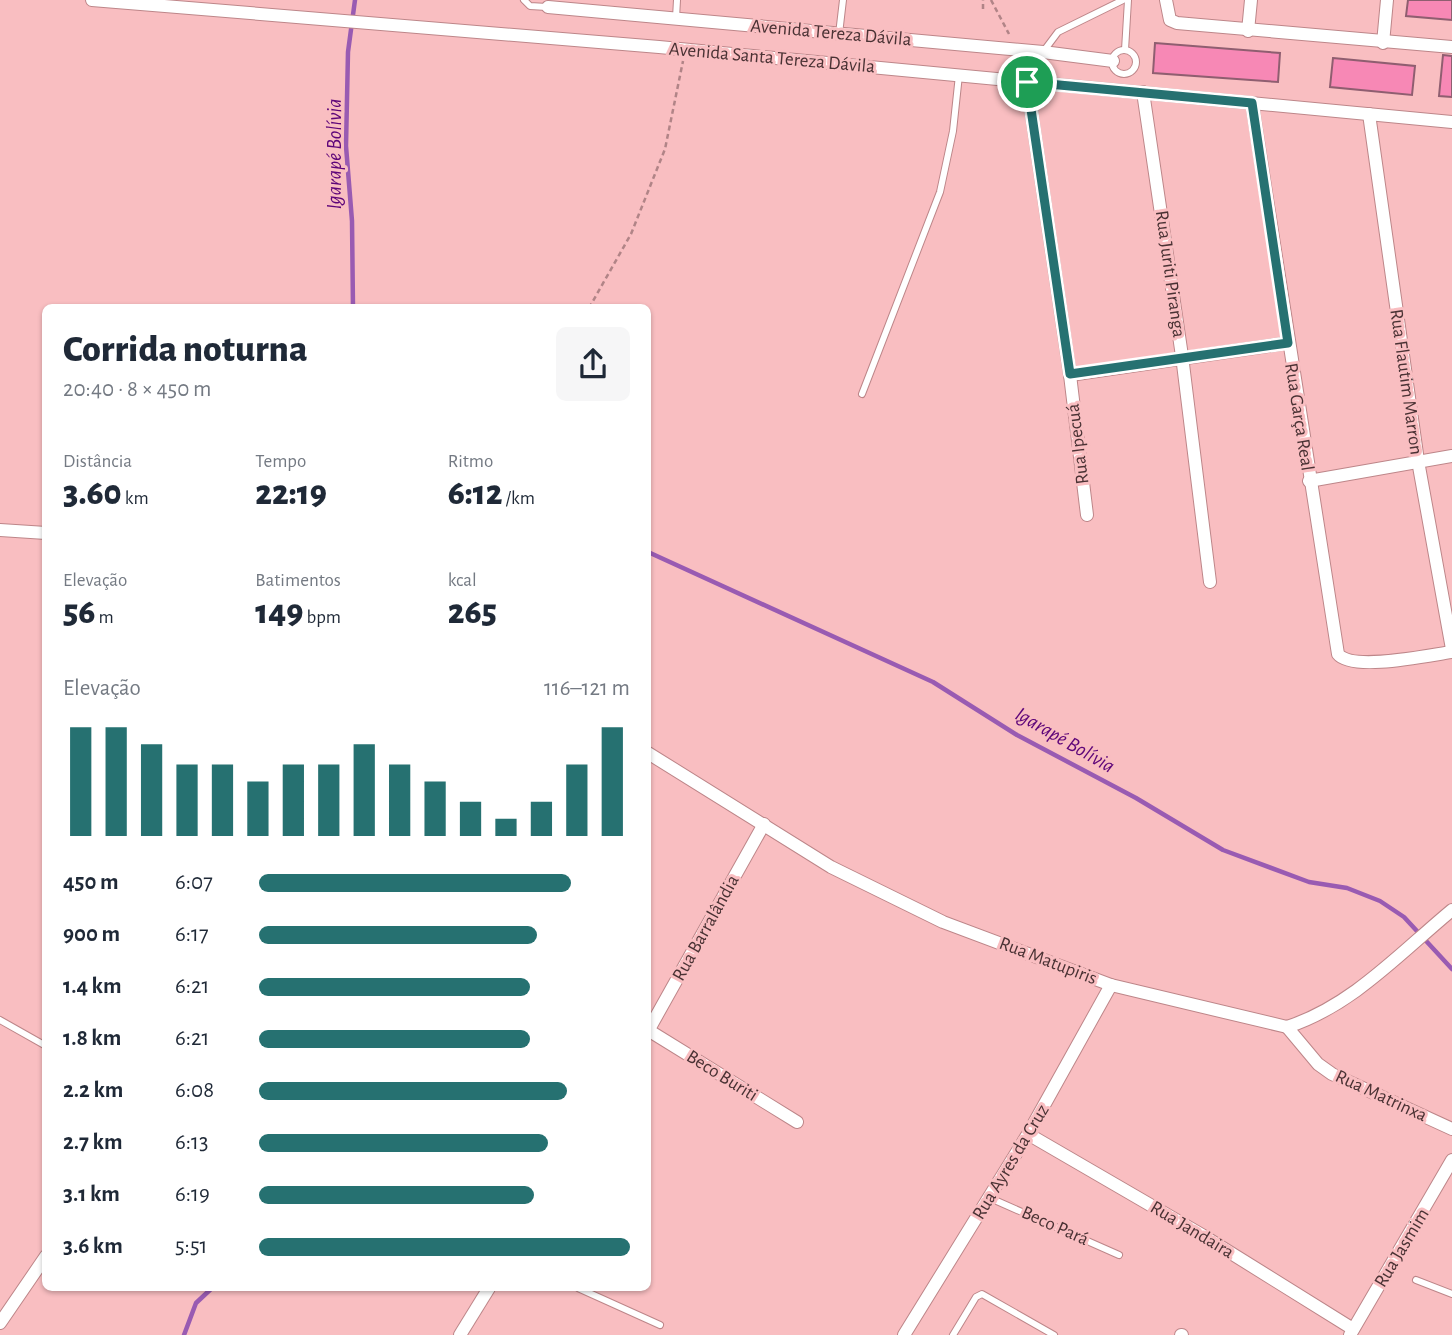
<!DOCTYPE html>
<html lang="pt">
<head>
<meta charset="utf-8">
<style>
  body { margin:0; font-family:"Alegreya Sans",sans-serif; background:#f6f6f7; color:#1f2937; height:100vh; display:flex; flex-direction:column; font-size:26px; white-space:nowrap }
  * { box-sizing:border-box; margin:0 }
  p { font-size:23px; color:#747a83 }
  .icon { flex:none; width:38px; height:38px; fill:none; stroke:currentColor; stroke-width:2; stroke-linecap:round; stroke-linejoin:round }
  .map { position:relative; flex:1; overflow:hidden }
  .drawer { position:absolute; left:42px; top:304px; width:609px; height:987px; display:flex; flex-direction:column; background:#fff; border-radius:10px; box-shadow:0 2px 5px #0004 }
  .drawer>* { flex:none }
  .pin { position:absolute; display:grid; place-items:center; width:60px; height:60px; color:#fff; margin:-30px; border:4px solid #fff; border-radius:50%; box-shadow:0 2px 7px #0007 }
  .round { display:grid; place-items:center; flex:none; width:74px; height:74px; border-radius:10px; background:#f6f6f7 }
  .headline { display:flex; align-items:center; justify-content:space-between; height:119px; padding:0 21px }
  h1 { font-size:38px; font-weight:800; line-height:52px }
  .figures { display:grid; grid-template-columns:repeat(3,1fr); gap:10px; height:119px; padding:7px 21px }
  .figures div { display:grid; align-content:center }
  .figures b { font-size:35px; font-weight:800 }
  .figures small { font-size:19px; font-weight:400 }
  .figures p { font-size:19px }
  .chart { height:196px; padding:14px 21px }
  .chart p { display:flex; justify-content:space-between }
  .chart svg { width:100%; height:126px; margin-top:7px; stroke:#267171; stroke-width:6 }
  ul { padding:0 21px; list-style:none; font-size:23px }
  li { display:grid; grid-template-columns:112px 84px 1fr; align-items:center; height:52px }
  li i { height:18px; border-radius:9px; background:#267171 }
  .map>svg:first-child { display:block }
</style>
</head>
<body>
<div class="map">
<svg width="1452" height="1335" viewBox="0 0 1452 1335">
  <rect width="100%" height="100%" fill="#f9bec1"/>
  <g fill="none" stroke-linecap="round" stroke-linejoin="round">
    <g stroke="#995bb2" stroke-width="4.5">
      <polyline points="353,308 352,221 346,146 348,52 355,0"/>
      <polyline points="648,552 933,682 1017,735 1136,798 1223,850 1309,882 1347,888 1380,901 1404,917 1452,969"/>
      <polyline points="184,1335 196,1303 212,1288"/>
    </g>
  </g>
  <g fill="#f788b5" stroke="#8f5e70" stroke-width="2">
    <polygon points="1408,0 1452,0 1452,20 1406,16"/>
    <polygon points="1155,43 1280,53 1278,82 1153,73"/>
    <polygon points="1443,55 1452,56 1452,97 1439,96"/>
    <polygon points="1333,58 1415,66 1412,95 1330,87"/>
  </g>
  <g fill="none" stroke-linecap="round" stroke-linejoin="round">
    <g stroke="#bd8689" stroke-width="8">
      <g id="service">
        <polyline points="524,0 530,6 547,7"/>
        <polyline points="676,18 677,0"/>
        <polyline points="839,34 843,0"/>
        <polyline points="1125,50 1128,0"/>
        <circle cx="1124" cy="62" r="12"/>
        <polyline points="1043,52 1058,32 1123,0"/>
        <polyline points="862,394 940,192 953,131 959,75"/>
        <polyline points="0,1020 46,1046"/>
        <polyline points="990,1198 1119,1255"/>
        <polyline points="1416,1280 1452,1294"/>
        <polyline points="578,1288 660,1325"/>
        <polyline points="953,1335 976,1297 982,1294 1054,1335"/>
      </g>
    </g>
    <g stroke="#bd8689" stroke-width="14">
      <g id="minor">
        <polyline points="92,0 659,47 1452,122"/>
        <polyline points="1166,0 1170,20 1177,23 1452,47"/>
        <polyline points="548,7 1043,52 1113,61"/>
        <polyline points="1248,31 1251,0"/>
        <polyline points="1383,43 1387,0"/>
        <polyline points="1027,82 1070,375 1087,515"/>
        <polyline points="1143,92 1182,356 1210,582"/>
        <path d="M1252,103L1338,654C1352,672 1430,655 1452,652"/>
        <polyline points="1369,114 1418,461 1452,649"/>
        <polyline points="1070,375 1288,343"/>
        <polyline points="1309,481 1452,456"/>
        <polyline points="0,530 46,533"/>
        <path d="M648,753L831,867L943,922L1111,985L1287,1027C1352,1006 1400,953 1452,910"/>
        <polyline points="1287,1027 1318,1064 1332,1074 1452,1129"/>
        <polyline points="648,1030 797,1122"/>
        <polyline points="648,1031 764,824"/>
        <polyline points="1028,1134 1202,1235 1353,1329"/>
        <polyline points="0,1323 46,1256"/>
        <polyline points="460,1335 489,1288"/>
        <polyline points="904,1335 1028,1134 1111,985"/>
        <polyline points="1181,1335 1182,1335"/>
        <polyline points="1350,1335 1452,1160"/>
      </g>
    </g>
    <g stroke="#b18487" stroke-width="2.5" stroke-dasharray="5 3.5" stroke-linecap="butt">
      <polyline points="991,0 1009,34"/>
      <polyline points="983,9 983,0"/>
      <polyline points="589,308 631,234 665,149 683,61"/>
    </g>
    <use href="#service" stroke="#fff" stroke-width="6"/>
    <use href="#minor" stroke="#fff" stroke-width="12"/>
  </g>
  <g fill="none" stroke-linecap="round" stroke-linejoin="round">
    <g stroke="#fff" stroke-width="14">
      <polygon id="route" points="1027,82 1252,103 1288,343 1070,374"/>
    </g>
    <use href="#route" stroke="#267171" stroke-width="9"/>
  </g>
  <g text-anchor="middle" dominant-baseline="central" stroke-width="6" stroke-linejoin="round" paint-order="stroke">
    <g font-size="19" fill="#4a3234" stroke="#f9bec1">
      <text transform="translate(831 33) rotate(5)">Avenida Tereza Dávila</text>
      <text transform="translate(772 58) rotate(5)">Avenida Santa Tereza Dávila</text>
      <text transform="translate(1170 274) rotate(82)">Rua Juriti Piranga</text>
      <text transform="translate(1406 382) rotate(82)">Rua Flautim Marron</text>
      <text transform="translate(1299 417) rotate(81)">Rua Garça Real</text>
      <text transform="translate(1078 444) rotate(-97)">Rua Ipecuá</text>
      <text transform="translate(706 928) rotate(-61)">Rua Barralândia</text>
      <text transform="translate(1048 961) rotate(21)">Rua Matupiris</text>
      <text transform="translate(722 1076) rotate(32)">Beco Buriti</text>
      <text transform="translate(1381 1096) rotate(25)">Rua Matrinxa</text>
      <text transform="translate(1011 1162) rotate(-59)">Rua Ayres da Cruz</text>
      <text transform="translate(1055 1226) rotate(24)">Beco Pará</text>
      <text transform="translate(1192 1230) rotate(31)">Rua Jandaira</text>
      <text transform="translate(1402 1248) rotate(-59)">Rua Jasmim</text>
    </g>
    <g font-size="21" font-style="italic" fill="#5e0579" stroke="#f9bec1">
      <text transform="translate(334 154) rotate(-90)">Igarapé Bolívia</text>
      <text transform="translate(1065 740) rotate(30)">Igarapé Bolívia</text>
    </g>
  </g>
</svg>
<div class="pin" style="left:1027px;top:82px;background:#1e9e55"><svg class="icon" aria-label="arrive" viewBox="0 0 24 24"><path d="M6 21V4h12l-3 4 3 4H6"/></svg></div>
<section class="drawer">
<div class="headline"><div><h1>Corrida noturna</h1><p>20:40 · 8 × 450 m</p></div><a class="round"><svg class="icon" aria-label="share" viewBox="0 0 24 24"><path d="M12 15V3M7 8l5-5 5 5M5 13v7h14v-7"/></svg></a></div>
<div class="figures">
<div><p>Distância</p><b>3.60<small> km</small></b></div>
<div><p>Tempo</p><b>22:19</b></div>
<div><p>Ritmo</p><b>6:12<small> /km</small></b></div>
</div>
<div class="figures">
<div><p>Elevação</p><b>56<small> m</small></b></div>
<div><p>Batimentos</p><b>149<small> bpm</small></b></div>
<div><p>kcal</p><b>265</b></div>
</div>
<div class="chart"><p><span>Elevação</span>116–121 m</p>
<svg viewBox="0 0 160 44" preserveAspectRatio="none"><path d="M5 44V6M15 44V6M25 44V12M35 44V19M45 44V19M55 44V25M65 44V19M75 44V19M85 44V12M95 44V19M105 44V25M115 44V32M125 44V38M135 44V32M145 44V19M155 44V6"/></svg>
</div>
<ul>
<li><b>450 m</b>6:07<i style="width:84%"></i></li>
<li><b>900 m</b>6:17<i style="width:75%"></i></li>
<li><b>1.4 km</b>6:21<i style="width:73%"></i></li>
<li><b>1.8 km</b>6:21<i style="width:73%"></i></li>
<li><b>2.2 km</b>6:08<i style="width:83%"></i></li>
<li><b>2.7 km</b>6:13<i style="width:78%"></i></li>
<li><b>3.1 km</b>6:19<i style="width:74%"></i></li>
<li><b>3.6 km</b>5:51<i style="width:100%"></i></li>
</ul>
</section>
</div>
</body>
</html>
